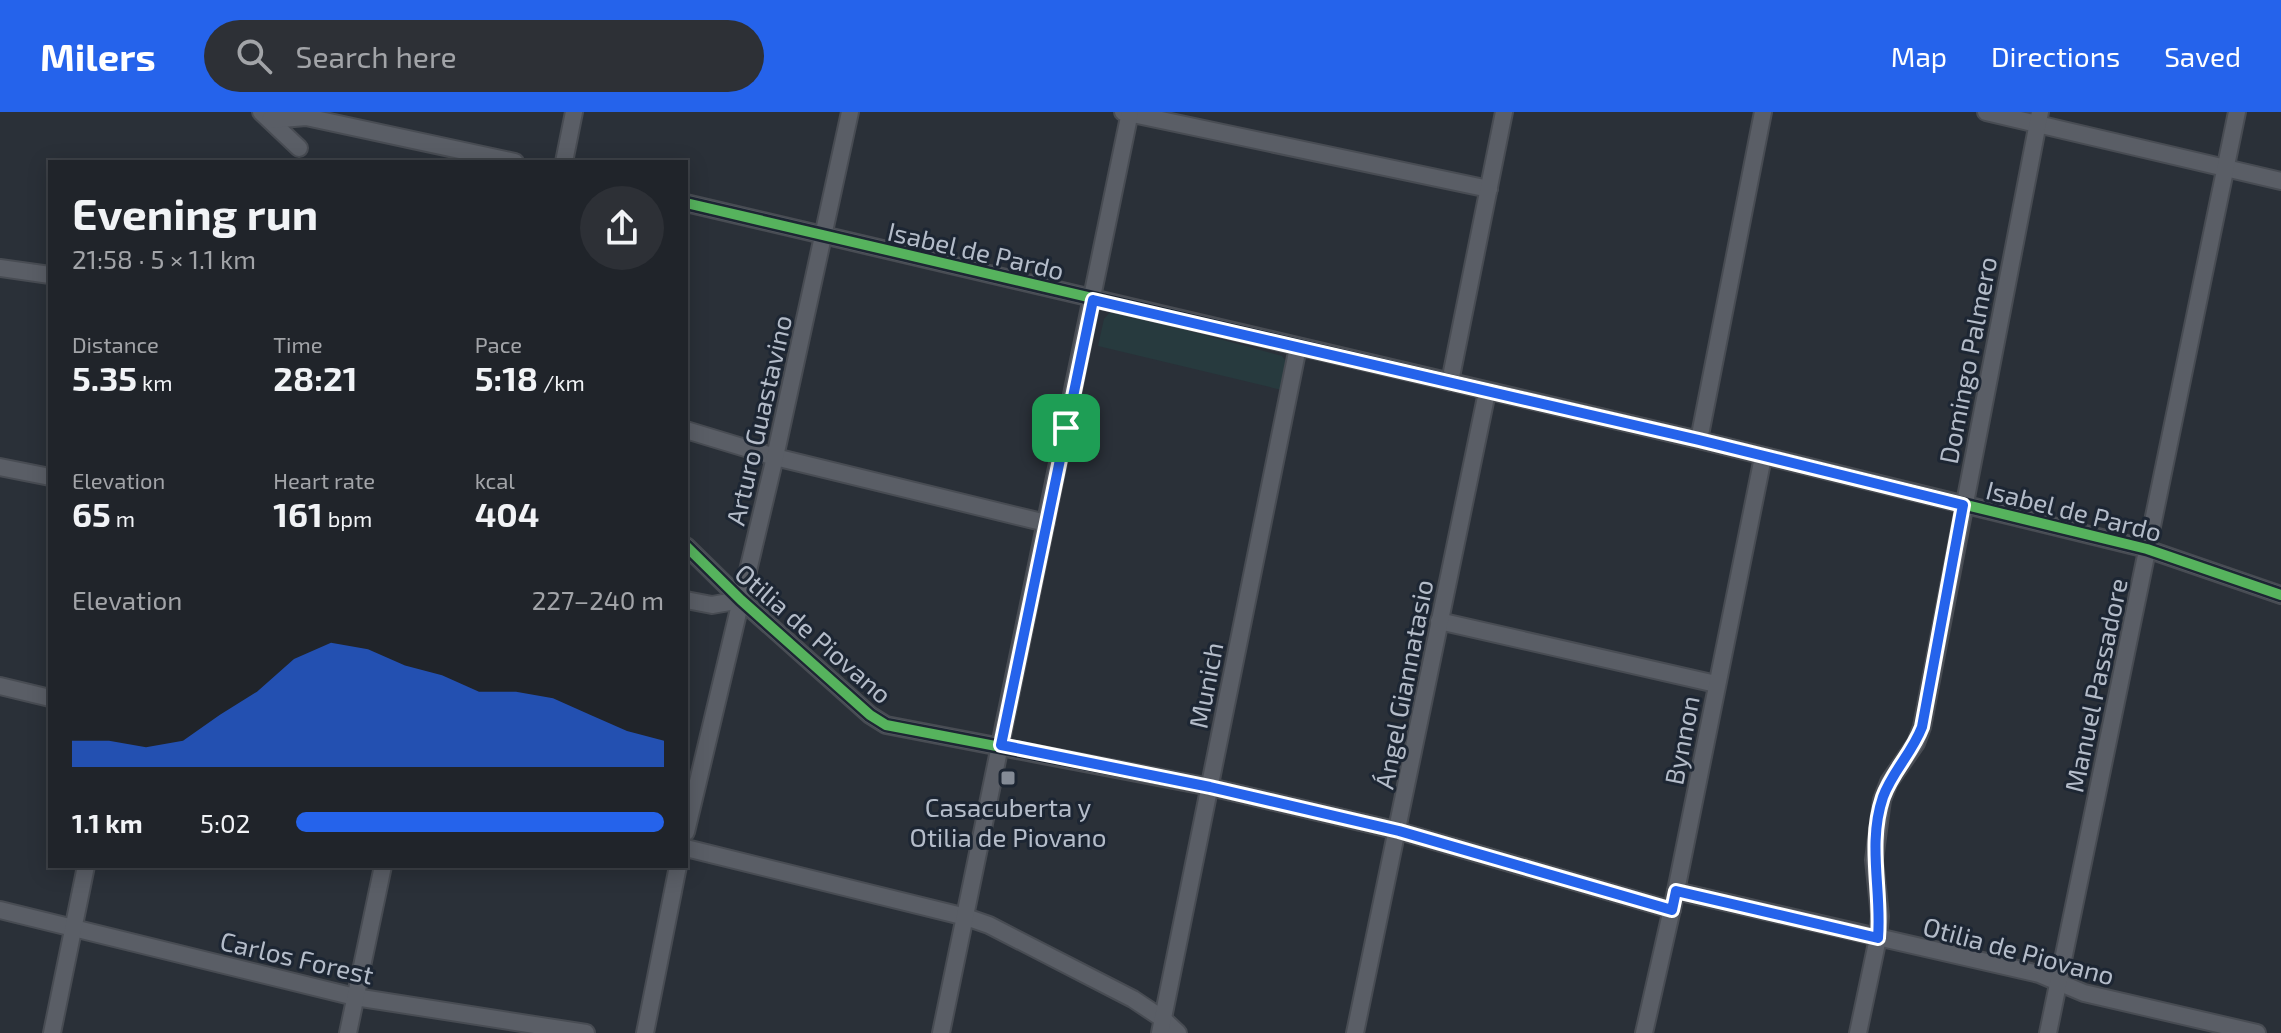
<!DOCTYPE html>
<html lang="en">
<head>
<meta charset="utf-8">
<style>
  body { margin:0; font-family:"Exo 2",sans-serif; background:#2d3036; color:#f1f3f6; height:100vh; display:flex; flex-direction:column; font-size:30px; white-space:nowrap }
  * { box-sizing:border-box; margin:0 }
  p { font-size:26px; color:#a2a4a8 }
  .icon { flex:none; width:44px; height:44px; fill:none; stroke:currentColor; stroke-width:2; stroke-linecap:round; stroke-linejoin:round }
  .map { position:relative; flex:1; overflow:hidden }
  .sheet { position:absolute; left:48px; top:48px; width:640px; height:708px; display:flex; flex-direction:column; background:#20242a; border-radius:0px; box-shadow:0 4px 20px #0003,0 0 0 2px #3d4147 }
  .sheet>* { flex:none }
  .pin { position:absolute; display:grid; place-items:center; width:68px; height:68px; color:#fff; margin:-34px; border-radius:16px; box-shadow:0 4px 12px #0006 }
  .round { display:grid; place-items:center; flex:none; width:84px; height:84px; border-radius:42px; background:#2d3036 }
  .head { display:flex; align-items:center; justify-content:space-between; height:136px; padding:0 24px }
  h1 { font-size:44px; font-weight:700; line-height:60px }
  .figures { display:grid; grid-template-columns:repeat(3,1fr); gap:12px; height:136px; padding:8px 24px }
  .figures div { display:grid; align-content:center }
  .figures b { font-size:34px; font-weight:700 }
  .figures small { font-size:22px; font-weight:400 }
  .figures p { font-size:22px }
  .chart { height:224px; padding:16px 24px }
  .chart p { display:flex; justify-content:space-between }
  .chart svg { width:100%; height:144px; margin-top:8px; fill:#2563eb; opacity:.7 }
  ul { padding:0 24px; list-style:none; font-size:26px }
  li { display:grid; grid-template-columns:128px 96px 1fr; align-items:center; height:60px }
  li i { height:20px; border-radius:10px; background:#2563eb }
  header { display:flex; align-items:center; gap:48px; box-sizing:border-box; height:112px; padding:0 40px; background:#2563eb; color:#fff }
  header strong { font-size:38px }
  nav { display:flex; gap:44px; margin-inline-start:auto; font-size:28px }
  .search { width:560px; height:72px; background:#2d3036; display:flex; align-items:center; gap:20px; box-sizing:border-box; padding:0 28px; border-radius:44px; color:#a2a4a8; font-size:30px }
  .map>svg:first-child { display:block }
</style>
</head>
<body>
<header>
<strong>Milers</strong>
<div class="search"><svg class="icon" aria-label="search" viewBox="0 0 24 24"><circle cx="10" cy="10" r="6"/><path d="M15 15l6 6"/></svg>Search here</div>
<nav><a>Map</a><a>Directions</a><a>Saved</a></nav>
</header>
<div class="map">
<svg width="2281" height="921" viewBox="0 0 2281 921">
  <rect width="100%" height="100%" fill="#2a3038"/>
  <polygon fill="#273a3e" points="1112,198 1282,244 1287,251 1282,278 1098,234 1104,207"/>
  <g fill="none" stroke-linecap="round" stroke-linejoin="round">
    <g stroke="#484c53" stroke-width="20">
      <g id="street">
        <polyline points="261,0 299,36"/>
        <polyline points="1123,0 1489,77"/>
        <polyline points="1986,0 2281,69"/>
        <polyline points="270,8 306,5 515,50"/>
        <polyline points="564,50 574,0"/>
        <polyline points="686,91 1699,328 2147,437 2281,483"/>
        <polyline points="0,156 50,163"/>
        <polyline points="1450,270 1504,0"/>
        <polyline points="686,318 775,345 1046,411"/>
        <polyline points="1699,328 1763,0"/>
        <polyline points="0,355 50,365"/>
        <polyline points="686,434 741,488 870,603 886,613 1210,675 1399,719 1672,798"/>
        <polyline points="686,488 712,493 741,488"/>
        <polyline points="1439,509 1716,572"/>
        <polyline points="0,574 50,586"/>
        <polyline points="686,720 775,345 850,0"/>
        <polyline points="686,736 966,805 989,813 1133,887 1163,907 1178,921"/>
        <polyline points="1676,779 2039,862 2084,881 2257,921"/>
        <polyline points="0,798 355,885 586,921"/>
        <polyline points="52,921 86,754"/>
        <polyline points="348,921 383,754"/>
        <polyline points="645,921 678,754"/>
        <polyline points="941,921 1130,0"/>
        <polyline points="1160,921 1298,235"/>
        <polyline points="1355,921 1487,280"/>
        <polyline points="1644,921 1676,779 1763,345"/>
        <polyline points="1858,921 1878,826 1880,804 1874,748 1882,688 1889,670 1916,631 1922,615 2040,0"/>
        <polyline points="2048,921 2237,0"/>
      </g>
    </g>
    <use href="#street" stroke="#5a5e66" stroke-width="16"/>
    <g stroke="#1d2633" stroke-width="15">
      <g id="cycleway">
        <polyline points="686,91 1699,328 2147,437 2281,483"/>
        <polyline points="686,434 741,488 870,603 886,613 1210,675 1399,719 1672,798"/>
      </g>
    </g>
    <use href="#cycleway" stroke="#56b35d" stroke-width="10"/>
  </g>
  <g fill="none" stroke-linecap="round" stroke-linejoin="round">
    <g stroke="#fff" stroke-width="16">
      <path id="route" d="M1093,188L1699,328L1963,393L1922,615C1912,641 1892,660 1883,685C1867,732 1882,779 1878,826L1676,779L1672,798L1399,719L1210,675L1001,633Z"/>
    </g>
    <use href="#route" stroke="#2563eb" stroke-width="10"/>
  </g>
  <rect fill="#848b96" stroke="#1d2633" stroke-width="3" x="1000" y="658" width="16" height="16" rx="4"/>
  <g text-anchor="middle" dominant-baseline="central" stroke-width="6" stroke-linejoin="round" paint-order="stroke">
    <g font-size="26" fill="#b4bcc9" stroke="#1d2633">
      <text transform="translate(976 138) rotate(13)">Isabel de Pardo</text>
      <text transform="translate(1967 248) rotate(-79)">Domingo Palmero</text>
      <text transform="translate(758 308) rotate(-77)">Arturo Guastavino</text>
      <text transform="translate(2074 398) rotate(14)">Isabel de Pardo</text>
      <text transform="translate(814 521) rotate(41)">Otilia de Piovano</text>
      <text transform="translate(1403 572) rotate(-79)">Ángel Giannatasio</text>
      <text transform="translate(1205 573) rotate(-79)">Munich</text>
      <text transform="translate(2095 573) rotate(-78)">Manuel Passadore</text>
      <text transform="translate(1681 628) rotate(-79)">Bynnon</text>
      <text transform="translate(2019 838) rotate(15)">Otilia de Piovano</text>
      <text transform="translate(297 845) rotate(13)">Carlos Forest</text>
    </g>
    <g font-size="26" fill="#b4bcc9" stroke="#1d2633">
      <text x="1008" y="694">Casacuberta y<tspan x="1008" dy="30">Otilia de Piovano</tspan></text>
    </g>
  </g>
</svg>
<div class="pin" style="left:1066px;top:316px;background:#1e9e55"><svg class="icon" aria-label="arrive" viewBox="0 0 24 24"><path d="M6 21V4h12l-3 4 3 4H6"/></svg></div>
<section class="sheet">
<div class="head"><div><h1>Evening run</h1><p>21:58 · 5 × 1.1 km</p></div><a class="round"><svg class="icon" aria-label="share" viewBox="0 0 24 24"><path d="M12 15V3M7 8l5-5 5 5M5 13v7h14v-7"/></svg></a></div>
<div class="figures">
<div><p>Distance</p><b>5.35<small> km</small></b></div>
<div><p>Time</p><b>28:21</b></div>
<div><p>Pace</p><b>5:18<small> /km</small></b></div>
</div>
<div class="figures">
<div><p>Elevation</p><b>65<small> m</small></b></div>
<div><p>Heart rate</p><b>161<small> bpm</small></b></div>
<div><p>kcal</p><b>404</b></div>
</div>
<div class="chart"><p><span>Elevation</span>227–240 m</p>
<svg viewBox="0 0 160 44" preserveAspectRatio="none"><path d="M0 44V36L10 36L20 38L30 36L40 28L50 21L60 11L70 6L80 8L90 13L100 16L110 21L120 21L130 23L140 28L150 33L160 36V44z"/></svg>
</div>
<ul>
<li><b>1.1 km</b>5:02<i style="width:100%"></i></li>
</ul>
</section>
</div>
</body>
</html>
